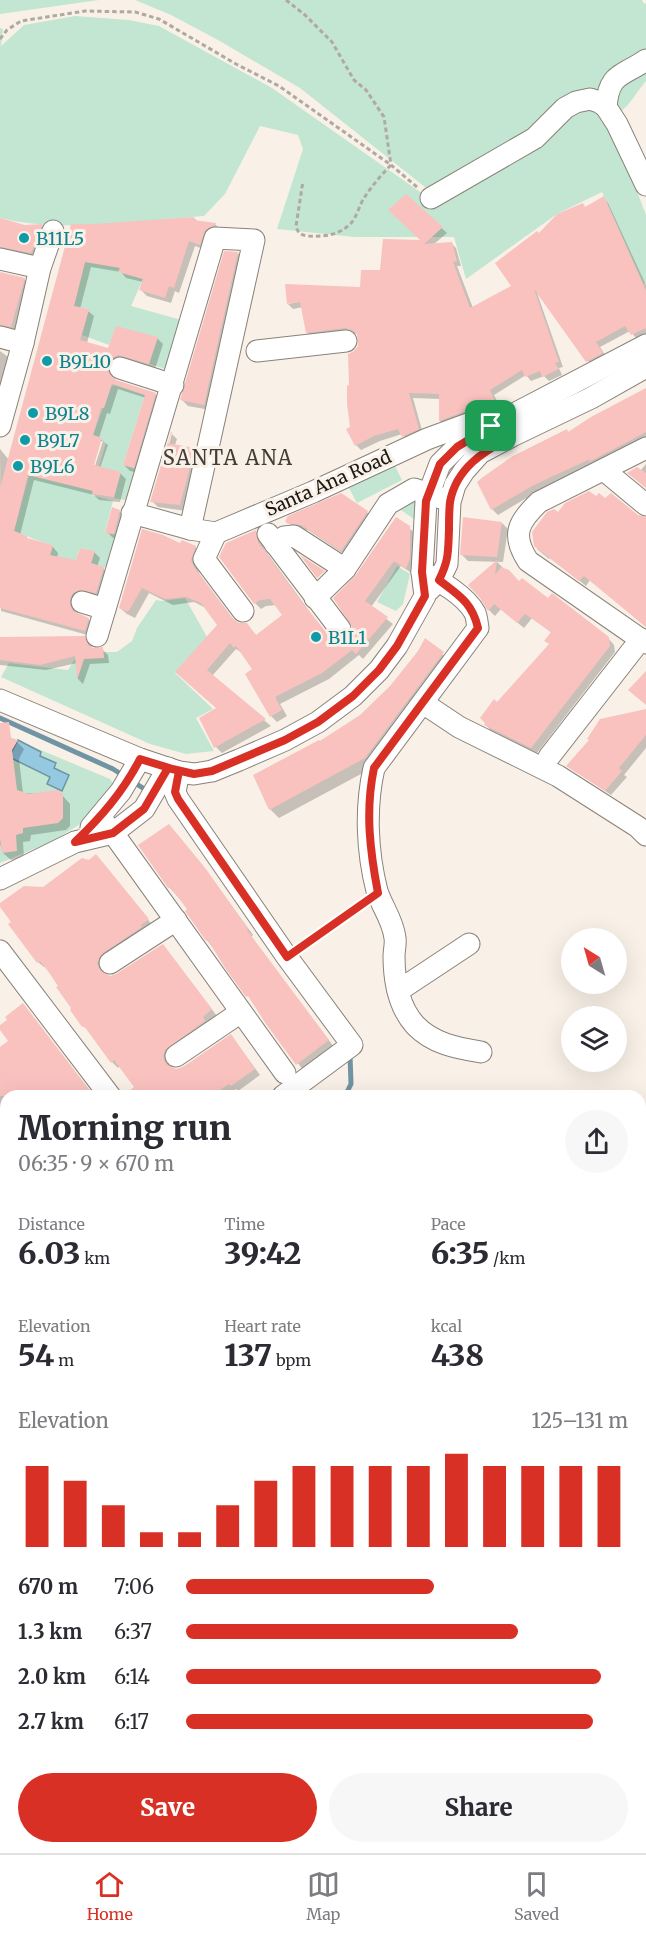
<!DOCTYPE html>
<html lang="en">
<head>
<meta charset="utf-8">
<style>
  body { margin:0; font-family:Merriweather,serif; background:#f7f7f7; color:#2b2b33; height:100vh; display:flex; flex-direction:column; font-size:22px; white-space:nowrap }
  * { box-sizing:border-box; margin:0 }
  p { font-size:20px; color:#7c7c81 }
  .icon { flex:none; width:33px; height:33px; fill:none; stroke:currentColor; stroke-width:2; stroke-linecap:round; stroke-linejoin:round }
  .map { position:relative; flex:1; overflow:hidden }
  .drawer { position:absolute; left:0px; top:1090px; width:646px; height:764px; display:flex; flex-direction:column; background:#fff; border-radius:18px 18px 0 0; box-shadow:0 6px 24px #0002 }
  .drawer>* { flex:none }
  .needle { width:39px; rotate:323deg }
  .buttons { position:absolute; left:561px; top:928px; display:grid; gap:12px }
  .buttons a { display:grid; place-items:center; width:66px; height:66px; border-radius:50%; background:#fff; box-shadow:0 6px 24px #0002; font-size:30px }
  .pin { position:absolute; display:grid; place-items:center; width:51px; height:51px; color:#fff; margin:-26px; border-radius:12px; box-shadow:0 3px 9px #0006 }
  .round { display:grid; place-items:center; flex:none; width:63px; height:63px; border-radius:32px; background:#f7f7f7 }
  .summary { display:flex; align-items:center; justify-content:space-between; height:102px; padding:0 18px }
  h1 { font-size:33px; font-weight:800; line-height:45px }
  .stats { display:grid; grid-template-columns:repeat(3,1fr); gap:9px; height:102px; padding:6px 18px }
  .stats div { display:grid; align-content:center }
  .stats b { font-size:30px; font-weight:800 }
  .stats small { font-size:16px; font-weight:400 }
  .stats p { font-size:16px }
  .chart { height:168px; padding:12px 18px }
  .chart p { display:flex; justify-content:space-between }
  .chart svg { width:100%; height:108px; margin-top:6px; stroke:#d93025; stroke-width:6 }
  .primary-button { display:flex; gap:12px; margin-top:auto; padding:12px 18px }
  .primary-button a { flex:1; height:69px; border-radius:36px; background:#d93025; color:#fff; font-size:24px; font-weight:800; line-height:69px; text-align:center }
  .primary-button a+a { background:#f7f7f7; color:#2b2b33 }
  ul { padding:0 18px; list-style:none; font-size:20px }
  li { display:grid; grid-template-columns:96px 72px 1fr; align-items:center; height:45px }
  li i { height:15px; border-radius:8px; background:#d93025 }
  .tab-bar { display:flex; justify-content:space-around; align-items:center; height:84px; border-top:2px solid #e1e1e2; background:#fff; font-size:16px; color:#7c7c81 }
  .tab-bar a { display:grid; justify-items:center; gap:3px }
  .tab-bar .active { color:#d93025 }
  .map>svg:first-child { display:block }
</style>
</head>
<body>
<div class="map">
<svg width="646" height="1853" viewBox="0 0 646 1853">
  <rect width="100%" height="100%" fill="#f9f1e7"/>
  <g fill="#c2e6d1">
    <polygon points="0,0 99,0 0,14"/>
    <path d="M135,0H642L644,4L646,3V81C637,91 631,104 620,112L606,103L542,125L430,191L300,88L218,40L171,15Z"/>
    <path d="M75,16L129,20L159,26L272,88L433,201L565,113L595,108L616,136L646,215V283L644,284L602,192L557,214L466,279L454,237H355L277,229L303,149L298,135L260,126L225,194L204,216C142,221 60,233 0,218V28L3,29L1,46L24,25Z"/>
    <polygon points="85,262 122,263 119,272 143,279 131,306 185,321 169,370 149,364 157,337 116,327 109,345 82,335 89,309 74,306"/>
    <polygon points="115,385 145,395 123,465 140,470 130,501 114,498 119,477 98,470 106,443 101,441 102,438 93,435 111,386"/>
    <polygon points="390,456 402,480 357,503 344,479"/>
    <path d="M29,475L93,490L92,495L113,501L105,532L122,536L111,569L91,564L94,551L80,548L76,560L47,567L53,545C39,542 27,536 14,531Z"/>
    <polygon points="418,500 414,519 395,506 403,501"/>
    <polygon points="397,566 410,574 403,604 396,611 377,602"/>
    <polygon points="185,598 207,637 175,673 213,709 196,718 214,751 186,754 150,744 1,677 9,663 68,670 75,659 103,652 117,652 132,641 137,628 156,600 162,601"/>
    <polygon points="0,733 110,779 114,785 82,823 51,842 0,863"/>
  </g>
  <polygon fill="#95c8e1" stroke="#7094a4" stroke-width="1.5" points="18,740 41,752 40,756 56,763 54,768 69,775 62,791 47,784 50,777 9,757"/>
  <g fill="#0003" fill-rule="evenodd">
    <polygon points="406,196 447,233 433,245 451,243 456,248 461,266 457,266 473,308 513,287 539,235 603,198 608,203 646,285 646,335 637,339 630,331 600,347 607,358 592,366 537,293 563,367 559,368 562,375 549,381 544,376 531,381 526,375 494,395 500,407 493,407 445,425 440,421 440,399 413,398 423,434 408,441 402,434 380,441 361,450 356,445 351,427 351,386 355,352 359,346 358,334 351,333 312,337 307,332 303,307 293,309 288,304 362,289 381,272 424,242"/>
    <path d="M194,218L198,222L215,224L221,230L206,250L195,246L179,293L175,291L171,303L147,296L141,290L143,282L126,278L121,272L91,267L80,309L88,311L94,316L87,343L109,350L157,338L163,344L155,369L113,371V379L116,381L155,394L161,400L139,473L130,471L124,465L146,398L118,389L110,414L107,413L99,438L108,445L100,468L120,473L126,479L120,502L99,500L94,495L34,480L20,535L31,541L53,547L58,553L57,558L77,562L94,552L100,558L97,567L103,568L109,574L102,598L75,605V613L88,619L94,625L91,636L1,611L0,449L9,460L72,226ZM100,441H103L93,472L90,471Z"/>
    <polygon points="0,220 25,226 42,226 48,232 37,258 0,254"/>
    <polygon points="238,253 244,259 210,410 188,406 182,400"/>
    <polygon points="0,273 24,279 30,285 16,332 0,332"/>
    <polygon points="0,351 11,359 0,404"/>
    <polygon points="646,390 646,441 540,490 498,515 492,509 569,433"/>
    <polygon points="172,434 177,439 175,445 194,449 200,455 186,511 158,507 152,501"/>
    <polygon points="646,464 646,488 640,471"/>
    <polygon points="119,511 125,517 120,539 113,538 107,532"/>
    <polygon points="367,512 372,518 347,556 308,530 295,529 287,521"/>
    <polygon points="558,514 646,530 646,627 590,580 586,586 551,557 549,559 537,549"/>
    <polygon points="502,523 508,529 503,562 468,561 462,555"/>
    <polygon points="409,528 416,534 413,574 401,566 371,607 393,624 363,659 359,655 329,679 280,704 287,716 277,722 271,716 254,669 242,653 236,649 212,676 271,726 222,753 216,747 218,709 184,678 219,625 206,608 194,602 173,605 149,593 135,618 127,614 120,608 180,545 195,547 201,554 197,567 200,575 236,623 246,624 257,636 284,615 277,605 266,606 261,609 255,603 256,532 262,538 264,549 312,615 332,641 343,643 353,635 354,626 335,599"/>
    <polygon points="497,562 519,583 608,638 614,645 615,652 537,753 491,731 486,725 498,704 550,645 552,633 532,618 524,628 501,609 495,616 489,610 482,597 470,586"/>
    <polygon points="84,637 90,643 92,649 102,649 108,655 109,663 90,664 83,684 78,679 77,663 46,670 0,665 0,639"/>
    <polygon points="425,641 452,662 374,767 279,818 270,809 319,742 361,716 392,687 419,652"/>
    <polygon points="646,710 646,748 624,775 627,777 611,795 568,766"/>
    <polygon points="0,735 17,742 24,749 19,759 23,793 62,795 70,804 70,826 66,830 31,835 30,841 23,842 24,858 11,860 3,853 0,844"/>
    <polygon points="102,862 153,926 103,970 104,974 110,977 117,975 163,946 217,1016 170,1056 170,1067 176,1070 236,1042 260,1075 238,1091 236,1089 225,1096 136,1096 131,1091 136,1087 120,1066 118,1068 112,1062 90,1032 83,1026 46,966 44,967 38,962 44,889"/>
    <polygon points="211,877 253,935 251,937 334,1047 303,1070 207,940 189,909 169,887"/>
    <polygon points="23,1005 94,1096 6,1096 6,1126 0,1118 0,1048 10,1041 0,1026 8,1021"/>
    <polygon points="0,1180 6,1186 6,1233 0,1227"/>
    <polygon points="0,1527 6,1528 6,1574 0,1572"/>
    <polygon points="0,1604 6,1606 6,1667 0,1664"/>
  </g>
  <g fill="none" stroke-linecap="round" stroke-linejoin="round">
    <g stroke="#7094a4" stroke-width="5">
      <polyline points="0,718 113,769 124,776"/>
      <polyline points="132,781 149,792"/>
      <polyline points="345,1096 351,1084 350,1055"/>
    </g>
  </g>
  <g fill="#f9c2bf">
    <polygon points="406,194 443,227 424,244 452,242 457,261 453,262 470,308 511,286 495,263 537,231 539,233 557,214 583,203 585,207 604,196 646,291 646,328 631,335 625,326 596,342 603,353 586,362 534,289 559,362 555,363 559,369 542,377 540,371 525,377 522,370 490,390 496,403 488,403 439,421 439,394 409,393 419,429 402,437 398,429 374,436 355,446 346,429 350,427 347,404 347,386 349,385 348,354 354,351 358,346 357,334 352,330 345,328 306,333 300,302 287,304 285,284 360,287 361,270 380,270 383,239 420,240 388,210"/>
    <polygon points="194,217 194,220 216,223 215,225 205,230 200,245 189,241 174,288 169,286 165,298 139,290 143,279 118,272 120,268 85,262 74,306 89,309 80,340 108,348 116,326 158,337 149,364 118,355 112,358 108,365 108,371 116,380 156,393 134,468 123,465 145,395 112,384 104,408 101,408 93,435 102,438 94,465 121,472 114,497 92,494 93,491 28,475 14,531 27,536 27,538 53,545 50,555 76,560 80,548 95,551 91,563 104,567 96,593 80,590 73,593 70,599 70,605 73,611 89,618 85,631 0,608 0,488 71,224 95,224"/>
    <polygon points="0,218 25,225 43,224 31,253 0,247"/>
    <polygon points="224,251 238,252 204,405 180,400"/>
    <polygon points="0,272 25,278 11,327 0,325"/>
    <polygon points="646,388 646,432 589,462 590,459 534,485 491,510 477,482 483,477 513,456 567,429 568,432 591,417"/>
    <polygon points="171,432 172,432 168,443 195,448 180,505 150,502"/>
    <polygon points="637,467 646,473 646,488 627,473"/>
    <polygon points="589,491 596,496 599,493 605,498 611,493 638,515 646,517 646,627 584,576 579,581 534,546 532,532 547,512 554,509 558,512 565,503"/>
    <polygon points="341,493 368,511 341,551 301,525 288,524 285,521 288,516"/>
    <polygon points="112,507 120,510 114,534 105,533"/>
    <polygon points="396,517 410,526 410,558 406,569 394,561 365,601 388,617 356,654 352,650 322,673 275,697 282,710 270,717 245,674 252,669 236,646 234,648 230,643 207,670 266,719 214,748 199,718 216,708 175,672 217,625 201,603 186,597 165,599 142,588 128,612 119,608 142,529 163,535 180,543 182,540 196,546 191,560 194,567 233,619 239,623 247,623 256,635 282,615 270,599 260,600 254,604 219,557 226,543 256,530 258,542 305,606 330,637 341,642 348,639 352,633 352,627 333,598 355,576"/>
    <polygon points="463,517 502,522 497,557 460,555"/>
    <polygon points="300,555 325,571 317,578"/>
    <polygon points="497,560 495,575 501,567 509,570 519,581 522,578 548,598 552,593 609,637 610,646 531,748 484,725 485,723 480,718 494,699 497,702 549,644 544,641 551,632 525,614 517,623 494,604 488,611 480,598 468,585"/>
    <polygon points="85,636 88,645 94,648 103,647 104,658 84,659 77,680 75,656 40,665 0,660 0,637"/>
    <polygon points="425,638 444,652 365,758 269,810 253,775 319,740 320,741 360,715 390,686 418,651"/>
    <polygon points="646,671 646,705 628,690"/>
    <polygon points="646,709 646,735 619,768 622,771 605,791 566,766 589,740 587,739 600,719"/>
    <polygon points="9,722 11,738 18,740 12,750 17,790 29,794 57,790 63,794 63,818 58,823 23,828 23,833 16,835 17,851 2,853 0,839 0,723"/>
    <polygon points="169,824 206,869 248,929 247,930 329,1040 296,1065 266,1024 248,996 246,997 225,968 208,940 206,941 185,911 187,909 170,887 168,888 138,845"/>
    <polygon points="96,854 149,919 141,925 142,927 103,953 97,963 100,970 110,976 116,974 163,944 212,1009 203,1017 205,1021 165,1050 163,1057 166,1064 176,1069 183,1067 231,1034 255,1069 231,1086 229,1084 211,1096 122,1096 134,1087 114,1060 111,1063 84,1026 82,1027 70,1010 71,1008 56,987 58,986 50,974 40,961 37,963 8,924 11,922 0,907 0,903 24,886 43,887 82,858 89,860"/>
    <polygon points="23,1003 94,1096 0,1096 0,1047 8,1041 0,1030 0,1025 7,1020 5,1017"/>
  </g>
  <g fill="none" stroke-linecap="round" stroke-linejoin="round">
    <g stroke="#898279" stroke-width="23">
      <g id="minor">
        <path d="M606,107C609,73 621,77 646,60"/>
        <polyline points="431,198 535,138 565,108 576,102 590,99 599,102 606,107 617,124 646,185"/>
        <polyline points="0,259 40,268"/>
        <polyline points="0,337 23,343"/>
        <polyline points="257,351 346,341"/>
        <polyline points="120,368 173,385"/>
        <polyline points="0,426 23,343 40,268 53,231"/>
        <path d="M646,448L539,502C518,522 511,535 528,561L646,643"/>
        <polyline points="605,471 646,505"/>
        <polyline points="132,513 190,529 216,533 313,492 427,439 492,415"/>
        <polyline points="216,533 204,559 243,611"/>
        <polyline points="268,534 340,629"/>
        <polyline points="275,544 284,537 294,536 345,569"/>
        <path d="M422,572C439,580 466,596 475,613C477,618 477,623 478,628L374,768C365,808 367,852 377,891C382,907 393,920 395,938C396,944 394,950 394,956C394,980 399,1007 415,1025C433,1044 457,1048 481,1052"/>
        <polyline points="429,590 439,580 447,564 450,502 455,485 464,471 480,453 512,436 591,398 646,367"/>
        <polyline points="315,598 345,569 388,504 414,489 441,498"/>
        <polyline points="82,602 105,609"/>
        <polyline points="97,636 215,238 254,240 190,529"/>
        <polyline points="0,700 140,759 179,772 194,774 212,771 239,760 285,740 318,722 353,696 379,670 397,646 425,596 422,572 426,501 440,464 457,447 491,426 646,345"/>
        <polyline points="423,703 459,727 558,776 638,827 646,835"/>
        <polyline points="549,757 641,639"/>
        <polyline points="179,772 175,792 178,799 287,957 352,1045 283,1096"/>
        <polyline points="100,818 113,833 285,1073"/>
        <polyline points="91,827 121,791 140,759"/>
        <polyline points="0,879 75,842 113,833 144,809 168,768"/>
        <polyline points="0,951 110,1096"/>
        <polyline points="110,963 176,920"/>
        <polyline points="398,991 469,944"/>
        <polyline points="176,1056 241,1012"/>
        <polyline points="0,1160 6,1168"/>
        <polyline points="640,1286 646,1287"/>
        <polyline points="640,1381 646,1380"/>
        <polyline points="0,1513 6,1515"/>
        <polyline points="640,1535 646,1531"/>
        <polyline points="0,1585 6,1587"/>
        <polyline points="0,1699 6,1701"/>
        <polyline points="0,1797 6,1782"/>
        <polyline points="136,1848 148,1853"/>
        <polyline points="39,1853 41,1848"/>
        <polyline points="275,1853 277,1848"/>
      </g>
    </g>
    <g stroke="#afa9a1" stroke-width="3" stroke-dasharray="4.5 3" stroke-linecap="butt">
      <polyline points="286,0 305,15 332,42 354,80 366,90 384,117 391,165 417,187"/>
      <path d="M0,39L7,30L21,21L85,11L135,12L159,19L236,64L279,86L391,165C381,175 372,186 364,198C360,204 356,218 352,222C341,235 324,237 309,236C301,235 298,234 296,226L303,181"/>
      <polyline points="301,947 362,905"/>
    </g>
    <use href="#minor" stroke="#fff" stroke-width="21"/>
  </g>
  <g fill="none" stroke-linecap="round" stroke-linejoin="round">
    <g stroke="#fff" stroke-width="12">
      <path id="route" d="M491,426L457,447L440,464L426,501L422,572L425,596L397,646L379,670L353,696L318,722L285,740L212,771L194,774L168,768L144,809L113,833L75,842C101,817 123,792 140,759L179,771L175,792L178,799L287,957L378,893C370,851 365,811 374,768L478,628C472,602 458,595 439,580C449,560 448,552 449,530C449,521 449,511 450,502C456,468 484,451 512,436L504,418L491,426"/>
    </g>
    <use href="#route" stroke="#d93025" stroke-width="8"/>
  </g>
  <g fill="#0f9aa8" stroke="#f9f1e7" stroke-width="2">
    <circle cx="24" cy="238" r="6"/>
    <circle cx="47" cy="361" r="6"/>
    <circle cx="33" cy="413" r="6"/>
    <circle cx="25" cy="440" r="6"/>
    <circle cx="18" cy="466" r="6"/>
    <circle cx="316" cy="637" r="6"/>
  </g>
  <g text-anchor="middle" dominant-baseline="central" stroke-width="6" stroke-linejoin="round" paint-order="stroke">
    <g font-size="18" fill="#0d838f" stroke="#f9f1e7" text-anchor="start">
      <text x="36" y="238">B11L5</text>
      <text x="59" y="361">B9L10</text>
      <text x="45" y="413">B9L8</text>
      <text x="37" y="440">B9L7</text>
      <text x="30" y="466">B9L6</text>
      <text x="328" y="637">B1L1</text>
    </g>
    <g font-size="18" fill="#1b1915" stroke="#f9f1e7">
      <text transform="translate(328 483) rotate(-24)">Santa Ana Road</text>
    </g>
    <g font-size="20" letter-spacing="1.5" fill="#433d36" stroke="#f9f1e7">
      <text x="228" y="457">SANTA ANA</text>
    </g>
  </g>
</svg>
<div class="buttons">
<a><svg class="needle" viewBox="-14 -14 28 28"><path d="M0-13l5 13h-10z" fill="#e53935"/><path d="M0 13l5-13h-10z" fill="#7c7c81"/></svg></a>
<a><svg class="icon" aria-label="layers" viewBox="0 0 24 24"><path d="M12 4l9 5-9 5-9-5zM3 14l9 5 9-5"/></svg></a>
</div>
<div class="pin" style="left:491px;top:426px;background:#1e9e55"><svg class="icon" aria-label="arrive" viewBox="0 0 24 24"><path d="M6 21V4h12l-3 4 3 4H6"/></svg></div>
<section class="drawer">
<div class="summary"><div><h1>Morning run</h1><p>06:35 · 9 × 670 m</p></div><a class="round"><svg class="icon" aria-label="share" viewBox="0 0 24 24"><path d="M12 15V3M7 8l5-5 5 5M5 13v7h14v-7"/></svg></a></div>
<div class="stats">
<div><p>Distance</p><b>6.03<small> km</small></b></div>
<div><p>Time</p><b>39:42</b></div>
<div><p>Pace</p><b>6:35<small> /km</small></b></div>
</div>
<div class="stats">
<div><p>Elevation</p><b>54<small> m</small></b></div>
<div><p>Heart rate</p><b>137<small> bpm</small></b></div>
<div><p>kcal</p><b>438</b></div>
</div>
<div class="chart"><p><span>Elevation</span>125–131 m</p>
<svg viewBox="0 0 160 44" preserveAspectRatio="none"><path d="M5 44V11M15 44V17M25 44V27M35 44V38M45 44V38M55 44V27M65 44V17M75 44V11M85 44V11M95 44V11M105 44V11M115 44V6M125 44V11M135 44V11M145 44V11M155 44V11"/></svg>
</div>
<ul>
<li><b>670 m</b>7:06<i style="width:56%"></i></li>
<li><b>1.3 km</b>6:37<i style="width:75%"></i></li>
<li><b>2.0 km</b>6:14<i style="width:94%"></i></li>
<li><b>2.7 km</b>6:17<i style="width:92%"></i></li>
</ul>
<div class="primary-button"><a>Save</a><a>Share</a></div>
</section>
</div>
<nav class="tab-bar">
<a class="active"><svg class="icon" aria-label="home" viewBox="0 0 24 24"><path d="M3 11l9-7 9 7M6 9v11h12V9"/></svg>Home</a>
<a><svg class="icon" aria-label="map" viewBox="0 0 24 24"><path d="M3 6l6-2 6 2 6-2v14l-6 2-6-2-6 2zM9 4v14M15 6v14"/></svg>Map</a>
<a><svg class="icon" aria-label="saved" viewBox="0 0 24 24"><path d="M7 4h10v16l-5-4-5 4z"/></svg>Saved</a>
</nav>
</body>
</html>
